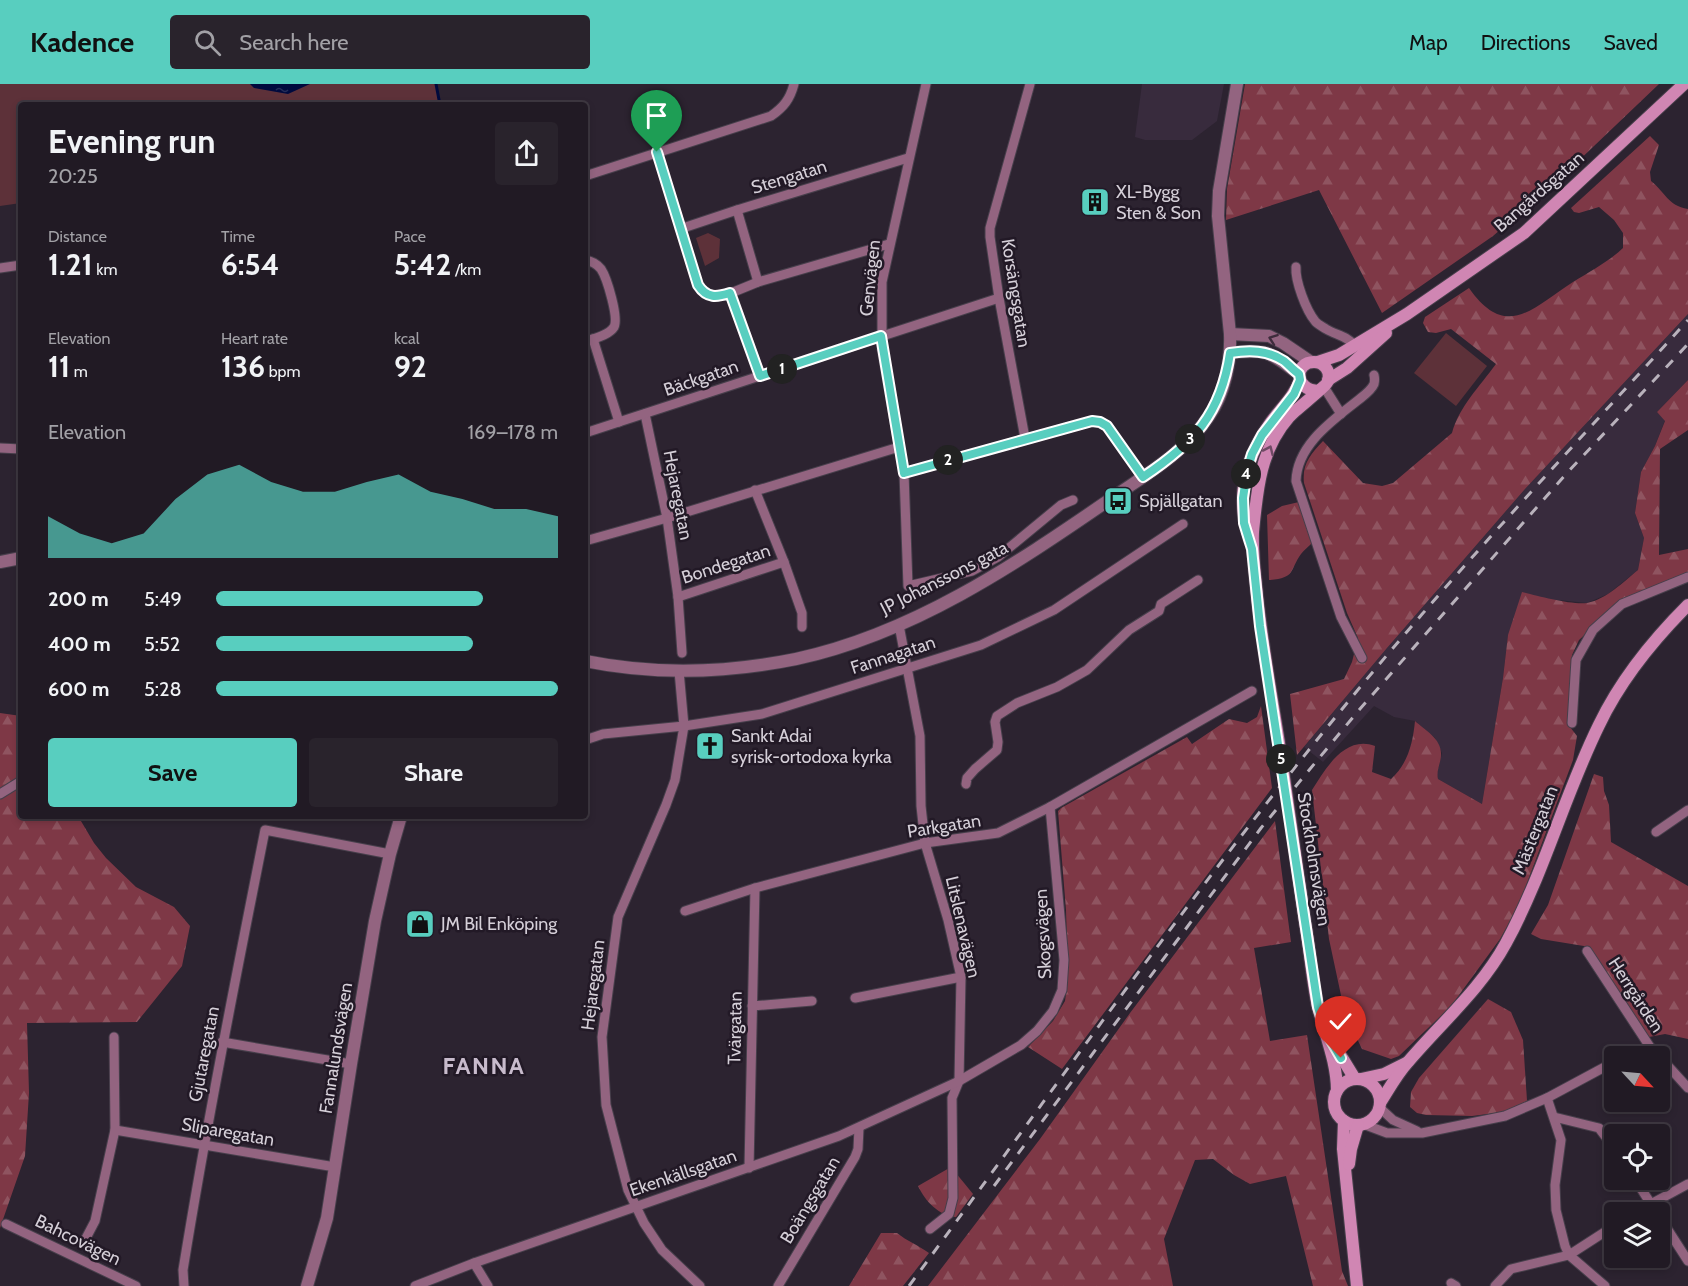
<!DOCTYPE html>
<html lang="en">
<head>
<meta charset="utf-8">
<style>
  body { margin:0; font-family:Cabin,sans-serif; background:#29232c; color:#f1f3f6; height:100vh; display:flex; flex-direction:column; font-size:22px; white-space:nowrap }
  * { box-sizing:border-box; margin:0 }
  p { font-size:20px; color:#a2a1a6 }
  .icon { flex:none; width:33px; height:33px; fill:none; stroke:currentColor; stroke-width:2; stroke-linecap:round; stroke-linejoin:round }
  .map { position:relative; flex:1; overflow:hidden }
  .panel { position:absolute; left:18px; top:18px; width:570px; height:717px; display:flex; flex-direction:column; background:#211a24; border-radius:6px; box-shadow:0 3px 9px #0003,0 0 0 2px #3e3841 }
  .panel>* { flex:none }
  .needle { width:39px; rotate:116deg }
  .buttons { position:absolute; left:1604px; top:962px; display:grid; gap:12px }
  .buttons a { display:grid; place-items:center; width:66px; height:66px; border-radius:6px; background:#211a24; box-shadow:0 3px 9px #0003,0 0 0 2px #3e3841; font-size:30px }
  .pin { position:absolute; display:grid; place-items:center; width:51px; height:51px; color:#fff; margin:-62px -26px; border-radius:50% 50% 50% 0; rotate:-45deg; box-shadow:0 0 6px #0007 }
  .pin .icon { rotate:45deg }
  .km { position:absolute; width:30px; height:30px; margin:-15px; border-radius:50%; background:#222; color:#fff; font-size:16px; line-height:30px; text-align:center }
  .round { display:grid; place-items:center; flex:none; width:63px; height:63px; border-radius:6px; background:#29232c }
  .headline { display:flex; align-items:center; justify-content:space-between; height:102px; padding:0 30px }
  h1 { font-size:33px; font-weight:800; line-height:45px }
  .figures { display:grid; grid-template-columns:repeat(3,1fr); gap:9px; height:102px; padding:6px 30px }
  .figures div { display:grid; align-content:center }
  .figures b { font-size:30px; font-weight:800 }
  .figures small { font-size:16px; font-weight:400 }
  .figures p { font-size:16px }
  .chart { height:168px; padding:12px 30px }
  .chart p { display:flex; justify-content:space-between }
  .chart svg { width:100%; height:108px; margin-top:6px; fill:#58cebf; opacity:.7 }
  .cta { display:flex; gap:12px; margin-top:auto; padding:12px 30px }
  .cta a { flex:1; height:69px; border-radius:6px; background:#58cebf; color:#111; font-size:24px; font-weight:800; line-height:69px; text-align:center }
  .cta a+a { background:#29232c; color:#f1f3f6 }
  ul { padding:0 30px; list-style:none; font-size:20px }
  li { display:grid; grid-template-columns:96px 72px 1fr; align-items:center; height:45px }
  li i { height:15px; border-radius:8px; background:#58cebf }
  header { display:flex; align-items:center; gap:36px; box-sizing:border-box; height:84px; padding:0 30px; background:#58cebf; color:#111 }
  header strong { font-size:28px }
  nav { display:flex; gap:33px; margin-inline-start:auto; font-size:21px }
  .search { width:420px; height:54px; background:#29232c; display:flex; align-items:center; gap:15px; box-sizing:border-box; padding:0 21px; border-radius:6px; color:#a2a1a6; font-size:22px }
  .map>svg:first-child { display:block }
</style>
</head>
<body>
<header>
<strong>Kadence</strong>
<div class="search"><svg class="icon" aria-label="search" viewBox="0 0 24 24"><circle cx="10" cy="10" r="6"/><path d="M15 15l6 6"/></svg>Search here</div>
<nav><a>Map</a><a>Directions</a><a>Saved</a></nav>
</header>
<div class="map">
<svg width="1688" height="1202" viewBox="0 0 1688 1202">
  <defs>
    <pattern id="forest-firs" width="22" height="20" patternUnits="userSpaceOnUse" patternTransform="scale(1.5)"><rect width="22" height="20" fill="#7e3846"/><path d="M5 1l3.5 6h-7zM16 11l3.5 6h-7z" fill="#8f5460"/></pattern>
    <pattern id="water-ripples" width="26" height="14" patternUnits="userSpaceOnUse" patternTransform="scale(1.5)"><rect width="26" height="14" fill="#000a3d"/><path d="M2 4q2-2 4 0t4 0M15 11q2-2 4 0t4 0" fill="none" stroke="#242d58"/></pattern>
  </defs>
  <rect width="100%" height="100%" fill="#2c2330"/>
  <g fill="#382b3d">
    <polygon points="1142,0 1224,0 1217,37 1192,56 1145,56 1135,53"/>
    <polygon points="1688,230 1688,296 1657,328 1665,336 1655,362 1641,388 1635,429 1644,454 1638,486 1608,510 1587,519 1558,516 1508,551 1503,594 1482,720 1438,695 1437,690 1442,669 1435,654 1415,637 1394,633 1374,622 1323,678 1304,663 1387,564 1525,405"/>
  </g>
  <g fill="#5d3139">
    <polygon points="0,0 436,0 439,21 21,21 21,119 0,122"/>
    <polygon points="708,149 720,155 719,174 705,182 696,154"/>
    <polygon points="1446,249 1487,282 1456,322 1414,289"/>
  </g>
  <g fill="url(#forest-firs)">
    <polygon points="1245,0 1659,0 1572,83 1493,152 1382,229 1319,106 1226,136 1227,105"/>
    <path d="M1650,52L1659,61L1650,88L1651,97C1666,109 1667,121 1688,125V230L1525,405L1387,564L1297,671L1290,610L1344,595L1352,578L1358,554L1347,529L1304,399C1302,380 1310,371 1323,357L1363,399L1382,402L1393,399L1452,349C1459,323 1480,302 1496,280L1451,245L1436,249L1428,248L1423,239L1425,233L1469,204C1506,257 1533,224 1573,198C1591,187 1608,178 1623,164V149L1614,136L1599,123L1579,129L1574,128L1571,124Z"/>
    <path d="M1688,296V346L1660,365L1659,471L1688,465V488L1620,518L1579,556L1572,571L1569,618L1570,643L1577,652L1573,676L1518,823L1500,855L1451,922L1399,972L1391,975L1362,965L1345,930L1329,855L1312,706C1326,684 1345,651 1375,662L1372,688L1391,695C1408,680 1413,658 1415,637C1425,646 1442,655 1441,671C1441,679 1436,686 1438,695L1482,720L1503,594L1508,551L1522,508C1538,512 1571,521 1587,519C1607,515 1623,498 1638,486L1644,454L1635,429L1641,388L1655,362L1665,337L1657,328Z"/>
    <path d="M1299,418L1312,459C1309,462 1304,466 1301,470C1289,487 1296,494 1269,496L1267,431L1282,422Z"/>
    <polygon points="1261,622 1272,704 1062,985 1028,963 1053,937 1065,917 1068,895 1066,826 1058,727 1061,724 1187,653 1192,660 1229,635 1247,639 1257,633"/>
    <polygon points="0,629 21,632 21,732 78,732 94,759 106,774 136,803 174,823 190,842 182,882 137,938 27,939 29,1009 25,1072 0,1144"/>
    <polygon points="1594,690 1603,693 1604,707 1609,721 1611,758 1688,802 1688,955 1665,950 1649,953 1590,863 1541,855 1531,850 1548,821"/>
    <polygon points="1275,737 1291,858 1254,864 1270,957 1307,951 1342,1187 1348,1202 1313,1202 1286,1092 1250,1100 1234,1091 1213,1075 1195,1076 1164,1155 1173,1202 928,1202 1040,1055 1130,929"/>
    <polygon points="1488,915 1511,928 1523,956 1527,1017 1503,1028 1472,1032 1426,1031 1417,1029 1410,1023 1411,1008 1419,994"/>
    <path d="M951,1083L973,1110L956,1133C939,1132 925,1117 918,1102Z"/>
    <path d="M881,1149H897C907,1157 918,1161 929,1169L903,1202H849Z"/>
  </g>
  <polygon fill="url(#water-ripples)" points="250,0 310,0 288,10 254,4"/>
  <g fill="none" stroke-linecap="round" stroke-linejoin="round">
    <polyline stroke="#000a3d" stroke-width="3" points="436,0 440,21"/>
    <g stroke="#473f4b" stroke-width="11">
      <g id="minor">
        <polyline points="926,0 882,198 882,265 904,389 908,502 972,487 998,473 1061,421 1073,416"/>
        <path d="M657,68L698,201C707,214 717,213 731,209L760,292"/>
        <path d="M585,92L771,32C784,23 790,15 794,0"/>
        <polyline points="737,126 758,198"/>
        <polyline points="680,145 737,126 908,74"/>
        <path d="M585,176C591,177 597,180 601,185C607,194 619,234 614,243C609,251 594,255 585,257"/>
        <path d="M1296,183C1295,197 1306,226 1315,237C1317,240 1323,243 1326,245C1336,251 1347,252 1354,261"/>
        <polyline points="0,184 21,181"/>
        <polyline points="731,209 758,198 889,160"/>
        <polyline points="593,255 619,338"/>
        <polyline points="1324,303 1341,330"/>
        <polyline points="645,330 667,434 678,513 682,569"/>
        <polyline points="585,349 999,214"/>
        <polyline points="1025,354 999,214 990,153 990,144 1030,0"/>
        <polyline points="0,364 21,365"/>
        <polyline points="904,389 1092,337 1100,338 1107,342 1143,393"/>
        <polyline points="755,406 784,478 802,529 802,543"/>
        <polyline points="585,457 667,434 899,363"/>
        <polyline points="678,513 784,478"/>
        <polyline points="899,541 920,652 921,722 925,759 948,836 961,893 959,997 952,1014 953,1114 949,1130 930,1145"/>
        <path d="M1362,574L1341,533L1296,397C1297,361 1332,337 1357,317C1363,312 1371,307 1374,300C1375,296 1375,295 1374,291"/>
        <polyline points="679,587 684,642 675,696 666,721 618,833 602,953 606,1021 628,1106 644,1139 662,1166 700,1202"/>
        <polyline points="1572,639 1576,576 1593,546 1622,520 1688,493"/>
        <polyline points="585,656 603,650 684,642 762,630 981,561 1054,526 1183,440"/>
        <polyline points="966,700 967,694 975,685 997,666 998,658 995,638 997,632 1017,619 1057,603 1087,586 1129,546 1159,527 1161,520 1198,496"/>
        <polyline points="0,710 21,697"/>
        <polyline points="1656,748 1688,726"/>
        <polyline points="685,827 755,804 925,759 998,749 1050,723 1252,607"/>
        <polyline points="1587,867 1650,963 1659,972"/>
        <polyline points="855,914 961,893"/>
        <polyline points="752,922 812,917"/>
        <polyline points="222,958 351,980"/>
        <polyline points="1629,972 1650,963"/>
        <polyline points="1659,972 1688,1004"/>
        <polyline points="1547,1014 1561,1056 1555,1101 1556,1126 1565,1162 1569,1171 1605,1202"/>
        <polyline points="1380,1024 1393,1036 1417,1047"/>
        <polyline points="1554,1033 1599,1044 1614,1064"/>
        <polyline points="1363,1040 1387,1049 1422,1049 1505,1032 1547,1014 1614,978"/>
        <polyline points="115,1046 335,1083"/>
        <polyline points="749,1084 755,804"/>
        <polyline points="1635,1095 1656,1128"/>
        <polyline points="1636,1128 1688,1100"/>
        <polyline points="1659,1132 1688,1177"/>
        <polyline points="6,1140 136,1202"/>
        <polyline points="85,1156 95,1137 115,1046 114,953"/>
        <polyline points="474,1179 488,1202"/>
        <polyline points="1451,1199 1456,1202"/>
        <path d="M184,1202L183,1186C207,1038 236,892 265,746L390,770"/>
        <polyline points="415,1202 474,1179 839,1052 959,997 1021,961 1037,947 1053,927 1062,906 1064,876 1050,723"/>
        <polyline points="778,1202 855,1073 858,1065 859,1044"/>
        <polyline points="1495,1202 1511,1185 1569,1171 1614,1142"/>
      </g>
    </g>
    <g stroke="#473f4b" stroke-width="14">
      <g id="tertiary">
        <polyline points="1230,250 1269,252 1283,259 1311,278"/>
        <path d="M1230,269C1269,264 1270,269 1299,290"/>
        <polyline points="0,478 21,474"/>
        <path d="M585,577C654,591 727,589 796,575C912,550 1013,482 1109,416C1145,391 1185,369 1209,332C1225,309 1231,278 1230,250L1218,132L1219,107L1237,0"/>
        <polyline points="307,1202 327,1134 351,980 375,837 390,770 401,732"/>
      </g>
    </g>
    <g stroke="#473f4b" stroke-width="14">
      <g id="secondary">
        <polyline points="1318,278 1339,271 1407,230 1524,149 1684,0"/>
        <polyline points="1328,296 1347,284 1386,249"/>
        <path d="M1318,307C1294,306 1294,278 1314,278C1324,278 1331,287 1328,297C1327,302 1296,325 1289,333C1260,366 1257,406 1253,448C1252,469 1255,489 1257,511C1262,560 1271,609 1279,659C1288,718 1296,778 1305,838C1310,866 1312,895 1318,923C1325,951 1337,978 1337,1007"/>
        <path d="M1250,457C1235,414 1245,374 1271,338C1282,323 1294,313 1300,296"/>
        <polyline points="1333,959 1355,995"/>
        <polyline points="1361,995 1384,990 1406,979"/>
        <circle cx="1357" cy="1018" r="23"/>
        <path d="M1380,1019C1389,1005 1397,990 1408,978C1442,938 1481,905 1506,859C1544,789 1564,712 1599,641C1620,597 1653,556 1688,521"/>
        <polyline points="1344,1037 1343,1065 1357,1202"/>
        <polyline points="1349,1080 1351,1065 1358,1041"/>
      </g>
    </g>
    <use href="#minor" stroke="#936480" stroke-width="9"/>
    <use href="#tertiary" stroke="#936480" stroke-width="12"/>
    <use href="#secondary" stroke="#d086b3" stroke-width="12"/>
    <g stroke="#b9b2bc" stroke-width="3" stroke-dasharray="10 10" stroke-linecap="butt">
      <polyline points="994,1102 1261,744 1359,626 1566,390 1688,260"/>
      <path d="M909,1202C1055,1004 1195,803 1352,613C1459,483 1575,361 1688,236"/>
    </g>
  </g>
  <defs><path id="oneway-chevron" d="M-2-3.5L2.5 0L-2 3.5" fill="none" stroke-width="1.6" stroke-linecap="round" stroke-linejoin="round" transform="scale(1.5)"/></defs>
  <use stroke="#3e2c3c" href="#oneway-chevron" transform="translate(1273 255) rotate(-160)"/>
  <use stroke="#704a65" href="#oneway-chevron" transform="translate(1269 366) rotate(-66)"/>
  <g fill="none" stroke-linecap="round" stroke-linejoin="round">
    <g stroke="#fff" stroke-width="12">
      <path id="route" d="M657,68L698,201C707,215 717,213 730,209L760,292L881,252L904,389L1092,337L1100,338L1107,342L1143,393C1194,359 1221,330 1230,269C1250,266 1267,266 1284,277C1289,281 1293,286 1299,290L1300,296L1294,310L1262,351L1252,370L1247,387L1243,414L1244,439L1252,465L1260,542L1318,923L1326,948L1341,974"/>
    </g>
    <use href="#route" stroke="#58cebf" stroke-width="8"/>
  </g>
  <defs>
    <g id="building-square" transform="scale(1.5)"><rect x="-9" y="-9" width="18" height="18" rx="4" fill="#58cebf" stroke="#221926"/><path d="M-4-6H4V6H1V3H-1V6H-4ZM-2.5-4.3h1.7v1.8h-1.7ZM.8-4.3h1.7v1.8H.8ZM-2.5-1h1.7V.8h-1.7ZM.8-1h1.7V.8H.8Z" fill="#111"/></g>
    <g id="bus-square" transform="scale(1.5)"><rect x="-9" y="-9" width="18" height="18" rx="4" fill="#58cebf" stroke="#221926"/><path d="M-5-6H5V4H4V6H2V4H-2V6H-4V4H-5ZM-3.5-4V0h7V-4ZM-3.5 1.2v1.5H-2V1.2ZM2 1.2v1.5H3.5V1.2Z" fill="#111"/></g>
    <g id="church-square" transform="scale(1.5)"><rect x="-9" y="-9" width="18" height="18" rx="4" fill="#58cebf" stroke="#221926"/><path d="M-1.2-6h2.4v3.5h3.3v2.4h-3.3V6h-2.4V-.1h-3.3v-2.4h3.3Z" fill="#111"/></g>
    <g id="shop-square" transform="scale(1.5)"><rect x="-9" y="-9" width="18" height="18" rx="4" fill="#58cebf" stroke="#221926"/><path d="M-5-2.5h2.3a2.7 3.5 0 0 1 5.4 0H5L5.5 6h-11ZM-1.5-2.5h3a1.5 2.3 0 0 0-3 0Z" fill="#111"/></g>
  </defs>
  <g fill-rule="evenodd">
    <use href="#building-square" x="1095" y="118"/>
    <use href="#bus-square" x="1118" y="417"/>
    <use href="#church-square" x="710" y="662"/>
    <use href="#shop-square" x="420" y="840"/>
  </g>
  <g text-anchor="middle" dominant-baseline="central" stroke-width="5" stroke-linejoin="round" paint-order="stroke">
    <g font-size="18" fill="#d5cfd8" stroke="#221926">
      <text transform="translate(789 93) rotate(-17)">Stengatan</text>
      <text transform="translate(1539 108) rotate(-41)">Bangårdsgatan</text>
      <text transform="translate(870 194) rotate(-84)">Genvägen</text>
      <text transform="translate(1016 209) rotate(81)">Korsängsgatan</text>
      <text transform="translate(701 294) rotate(-19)">Bäckgatan</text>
      <text transform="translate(678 411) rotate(79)">Hejaregatan</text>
      <text transform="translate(726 480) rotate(-18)">Bondegatan</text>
      <text transform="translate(944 494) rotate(-27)">JP Johanssons gata</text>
      <text transform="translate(893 571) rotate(-18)">Fannagatan</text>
      <text transform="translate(944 742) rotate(-9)">Parkgatan</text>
      <text transform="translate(1535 746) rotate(-68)">Mästergatan</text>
      <text transform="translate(1314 775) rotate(81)">Stockholmsvägen</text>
      <text transform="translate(963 843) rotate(77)">Litslenavägen</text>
      <text transform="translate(1043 850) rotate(-93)">Skogsvägen</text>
      <text transform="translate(593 901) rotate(-83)">Hejaregatan</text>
      <text transform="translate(1636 911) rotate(57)">Herrgården</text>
      <text transform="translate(735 944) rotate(-89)">Tvärgatan</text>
      <text transform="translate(336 964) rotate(-81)">Fannalundsvägen</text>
      <text transform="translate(204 970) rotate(-79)">Gjutaregatan</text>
      <text transform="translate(228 1048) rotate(10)">Sliparegatan</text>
      <text transform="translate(683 1089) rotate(-19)">Ekenkällsgatan</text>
      <text transform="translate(810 1116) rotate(-59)">Boängsgatan</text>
      <text transform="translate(78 1156) rotate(26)">Bahcovägen</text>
    </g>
    <g font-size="18" fill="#d5cfd8" stroke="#221926" text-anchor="start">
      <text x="1116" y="108">XL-Bygg<tspan x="1116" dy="21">Sten &amp; Son</tspan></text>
      <text x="1139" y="417">Spjällgatan</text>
      <text x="731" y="652">Sankt Adai<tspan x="731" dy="21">syrisk-ortodoxa kyrka</tspan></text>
      <text x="441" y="840">JM Bil Enköping</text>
    </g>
    <g font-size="24" font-weight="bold" letter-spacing="1.5" fill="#c8bbcc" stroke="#221926">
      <text x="484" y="981">FANNA</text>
    </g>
  </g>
</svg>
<div class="buttons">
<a><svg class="needle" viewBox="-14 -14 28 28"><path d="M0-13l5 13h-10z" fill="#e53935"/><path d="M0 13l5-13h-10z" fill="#a2a1a6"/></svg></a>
<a><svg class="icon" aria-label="locate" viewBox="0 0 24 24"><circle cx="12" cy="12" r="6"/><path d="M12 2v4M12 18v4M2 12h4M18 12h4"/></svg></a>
<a><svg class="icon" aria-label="layers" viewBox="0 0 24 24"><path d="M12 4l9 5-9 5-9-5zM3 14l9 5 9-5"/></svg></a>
</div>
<div class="pin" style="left:657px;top:68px;background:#1e9e55"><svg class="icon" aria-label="arrive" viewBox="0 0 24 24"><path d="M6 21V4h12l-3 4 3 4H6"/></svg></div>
<div class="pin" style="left:1341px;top:974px;background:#d93025"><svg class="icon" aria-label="check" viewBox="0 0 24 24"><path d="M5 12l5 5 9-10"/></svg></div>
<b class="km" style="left:782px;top:285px">1</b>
<b class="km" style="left:948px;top:376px">2</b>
<b class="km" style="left:1190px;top:355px">3</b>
<b class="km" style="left:1246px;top:390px">4</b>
<b class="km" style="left:1281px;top:675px">5</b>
<section class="panel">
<div class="headline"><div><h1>Evening run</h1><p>20:25</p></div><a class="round"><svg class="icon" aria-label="share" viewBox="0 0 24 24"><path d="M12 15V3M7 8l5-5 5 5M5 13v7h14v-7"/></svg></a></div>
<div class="figures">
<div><p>Distance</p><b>1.21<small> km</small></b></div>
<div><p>Time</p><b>6:54</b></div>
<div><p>Pace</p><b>5:42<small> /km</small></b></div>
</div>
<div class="figures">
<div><p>Elevation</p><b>11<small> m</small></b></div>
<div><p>Heart rate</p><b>136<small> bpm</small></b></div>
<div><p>kcal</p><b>92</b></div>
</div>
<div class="chart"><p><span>Elevation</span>169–178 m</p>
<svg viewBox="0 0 160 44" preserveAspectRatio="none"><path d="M0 44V27L10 34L20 38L30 34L40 20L50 10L60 6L70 13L80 17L90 17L100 13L110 10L120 17L130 20L140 24L150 24L160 27V44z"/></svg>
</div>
<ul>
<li><b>200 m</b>5:49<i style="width:78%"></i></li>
<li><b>400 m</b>5:52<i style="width:75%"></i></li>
<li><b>600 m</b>5:28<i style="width:100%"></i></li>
</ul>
<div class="cta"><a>Save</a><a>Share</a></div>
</section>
</div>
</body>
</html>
